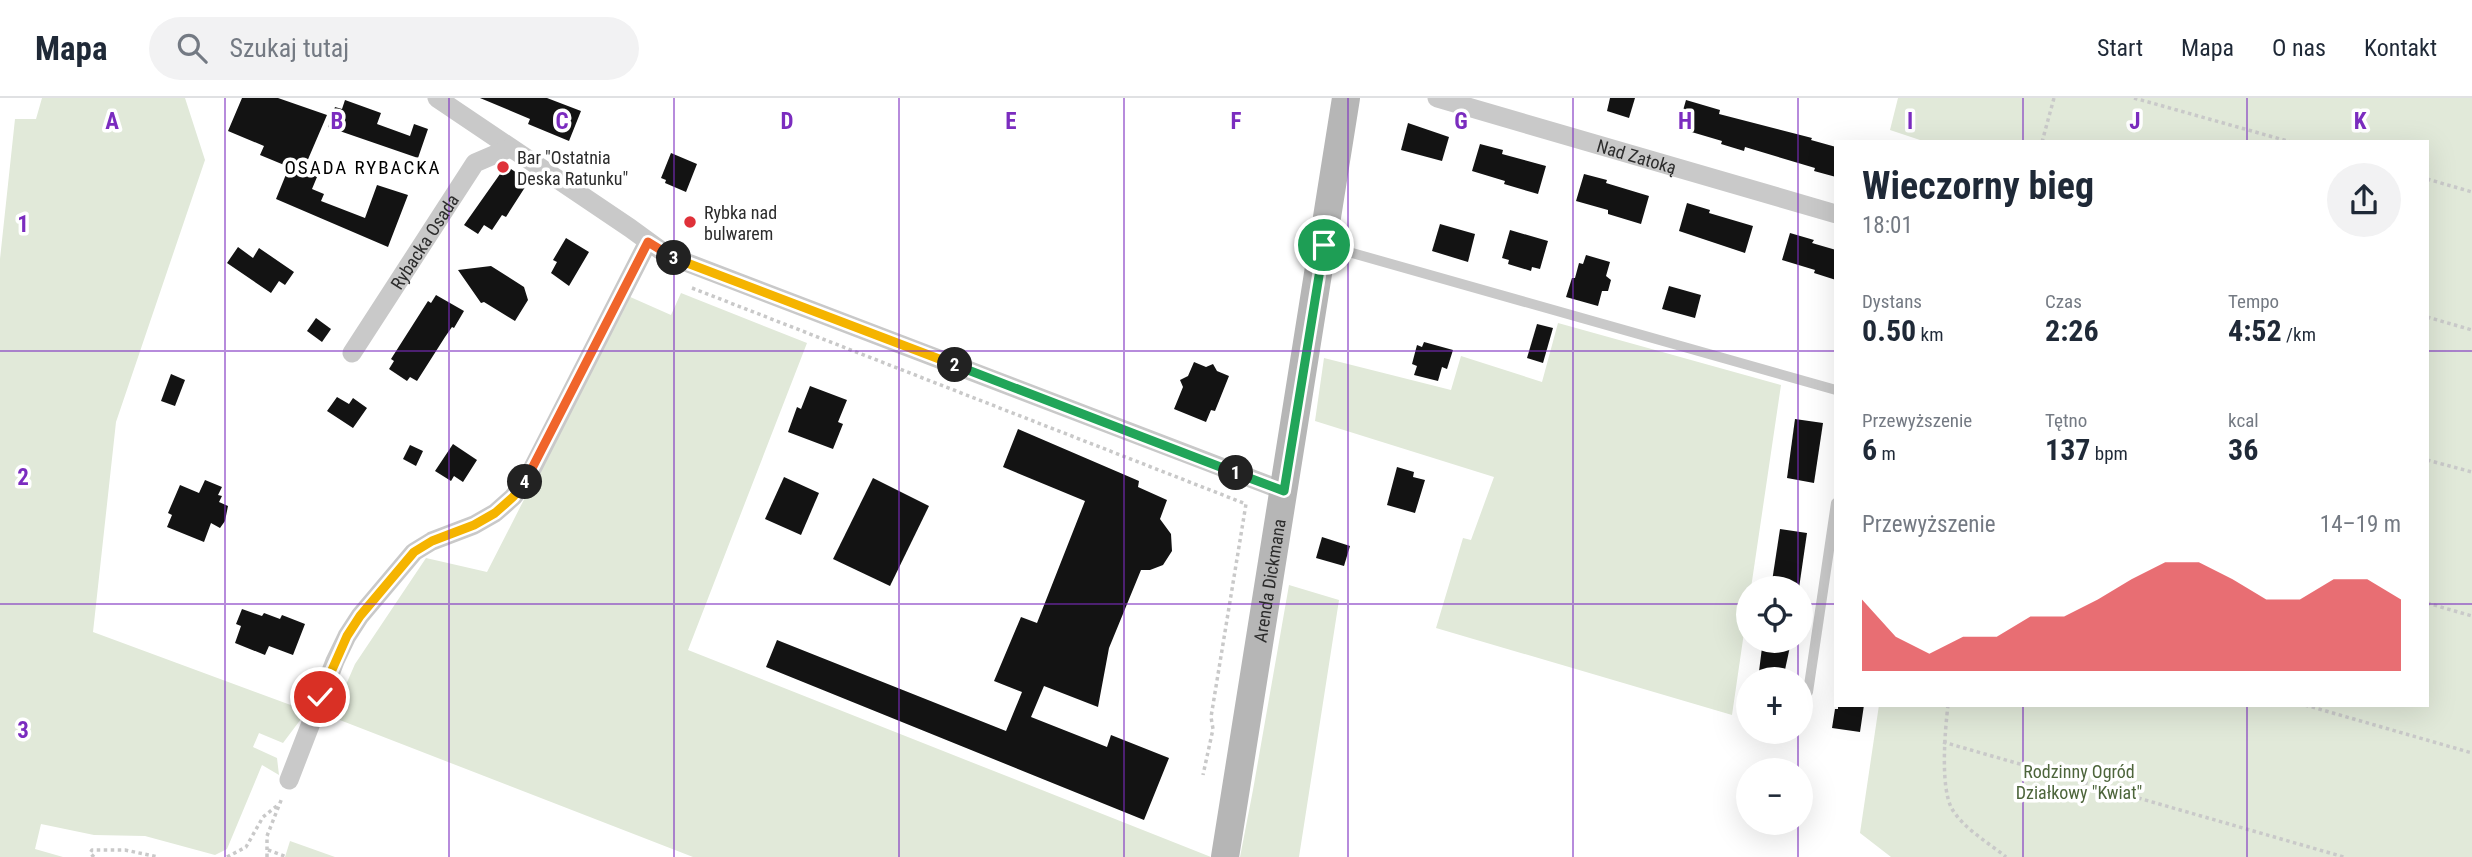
<!DOCTYPE html>
<html lang="pl">
<head>
<meta charset="utf-8">
<style>
  body { margin:0; font-family:"Roboto Condensed",sans-serif; background:#f2f2f3; color:#1f2937; height:100vh; display:flex; flex-direction:column; font-size:26px; white-space:nowrap }
  * { box-sizing:border-box; margin:0 }
  p { font-size:23px; color:#747a83 }
  .icon { flex:none; width:38px; height:38px; fill:none; stroke:currentColor; stroke-width:2; stroke-linecap:round; stroke-linejoin:round }
  .map { position:relative; flex:1; overflow:hidden }
  .side { position:absolute; left:1834px; top:42px; width:595px; height:567px; display:flex; flex-direction:column; background:#fff; border-radius:0px; box-shadow:0 7px 28px #0002 }
  .side>* { flex:none }
  .buttons { position:absolute; left:1736px; top:478px; display:grid; gap:14px }
  .buttons a { display:grid; place-items:center; width:77px; height:77px; border-radius:50%; background:#fff; box-shadow:0 7px 28px #0002; font-size:35px }
  .pin { position:absolute; display:grid; place-items:center; width:60px; height:60px; color:#fff; margin:-30px; border:4px solid #fff; border-radius:50%; box-shadow:0 2px 7px #0007 }
  .km { position:absolute; width:35px; height:35px; margin:-18px; border-radius:50%; background:#222; color:#fff; font-size:19px; line-height:35px; text-align:center }
  .round { display:grid; place-items:center; flex:none; width:74px; height:74px; border-radius:37px; background:#f2f2f3 }
  .overview { display:flex; align-items:center; justify-content:space-between; height:119px; padding:0 28px }
  h1 { font-size:38px; font-weight:700; line-height:52px }
  .stats { display:grid; grid-template-columns:repeat(3,1fr); gap:10px; height:119px; padding:7px 28px }
  .stats div { display:grid; align-content:center }
  .stats b { font-size:30px; font-weight:700 }
  .stats small { font-size:19px; font-weight:400 }
  .stats p { font-size:19px }
  .chart { height:196px; padding:14px 28px }
  .chart p { display:flex; justify-content:space-between }
  .chart svg { width:100%; height:126px; margin-top:7px; fill:#df3139; opacity:.7 }
  header { display:flex; align-items:center; gap:42px; box-sizing:border-box; height:98px; padding:0 35px; background:#fff; border-bottom:2px solid #e0e1e3 }
  header strong { font-size:33px }
  nav { display:flex; gap:38px; margin-inline-start:auto; font-size:24px }
  .search { width:490px; height:63px; background:#f2f2f3; display:flex; align-items:center; gap:18px; box-sizing:border-box; padding:0 24px; border-radius:38px; color:#747a83; font-size:26px }
  .map>svg:first-child { display:block }
</style>
</head>
<body>
<header>
<strong>Mapa</strong>
<div class="search"><svg class="icon" aria-label="search" viewBox="0 0 24 24"><circle cx="10" cy="10" r="6"/><path d="M15 15l6 6"/></svg>Szukaj tutaj</div>
<nav><a>Start</a><a>Mapa</a><a>O nas</a><a>Kontakt</a></nav>
</header>
<div class="map">
<svg width="2472" height="759" viewBox="0 0 2472 759">
  <rect width="100%" height="100%" fill="#fff"/>
  <g fill="#e1e9d9">
    <polygon points="42,0 185,0 205,62 116,324 93,534 307,613 283,645 259,635 253,649 277,660 279,677 262,667 227,751 215,757 145,738 94,737 41,726 35,751 63,759 0,759 0,161 15,21 36,21"/>
    <polygon points="1898,0 2472,0 2472,759 1891,759 1860,735 1879,607 2427,607 2427,44 1926,44 1890,32"/>
    <polygon points="681,195 807,245 688,552 1211,759 693,759 332,619 355,566 426,460 487,474 628,198 671,217"/>
    <polygon points="1558,225 1781,287 1751,490 1748,490 1748,507 1732,617 1436,530 1463,440 1471,442 1494,379 1315,323 1324,260 1451,292 1461,258 1542,284"/>
    <polygon points="1289,487 1339,502 1299,759 1240,759 1253,692"/>
    <polygon points="290,743 335,759 285,759"/>
  </g>
  <g fill="#131313">
    <polygon points="242,0 278,0 327,17 303,73 317,79 312,91 324,96 321,103 365,120 377,87 408,97 388,149 276,101 289,69 260,57 264,48 228,33"/>
    <polygon points="480,0 547,0 581,13 569,43 528,26 530,21"/>
    <polygon points="1610,0 1635,0 1629,20 1607,13"/>
    <polygon points="345,2 381,15 377,26 410,38 414,26 428,31 418,60 328,29 335,9 342,11"/>
    <polygon points="1686,2 1720,12 1719,16 1812,40 1811,42 1836,49 1836,79 1814,73 1815,70 1745,49 1744,53 1721,46 1722,43 1678,30"/>
    <polygon points="1408,25 1449,39 1442,63 1401,52"/>
    <polygon points="1480,46 1503,52 1502,56 1546,68 1538,96 1504,86 1505,83 1472,73"/>
    <polygon points="671,55 697,66 686,94 665,85 666,82 661,80"/>
    <polygon points="508,69 529,83 506,119 502,117 492,132 484,127 478,136 464,127 500,76 503,77"/>
    <polygon points="1584,76 1607,82 1606,85 1649,98 1641,126 1608,116 1608,112 1576,103"/>
    <polygon points="1687,105 1710,112 1709,115 1753,128 1745,155 1679,133"/>
    <polygon points="1440,126 1475,136 1468,164 1432,153"/>
    <polygon points="1510,132 1548,143 1540,171 1532,169 1531,173 1508,166 1509,162 1502,160"/>
    <polygon points="1790,135 1814,142 1812,145 1836,152 1836,182 1814,175 1815,172 1782,162"/>
    <polygon points="566,140 589,154 569,188 551,175 557,164 553,162"/>
    <polygon points="238,149 253,160 259,150 294,174 285,187 279,183 271,195 227,165"/>
    <polygon points="1586,157 1610,164 1606,178 1611,182 1608,193 1602,193 1598,208 1566,199 1572,180 1575,180 1579,165 1583,166"/>
    <polygon points="491,168 524,189 528,202 515,223 484,204 481,205 458,172"/>
    <polygon points="1669,188 1701,197 1695,220 1662,211"/>
    <polygon points="436,197 464,213 454,230 452,229 445,239 417,283 410,279 407,283 389,271 394,263 391,261 428,203 431,205"/>
    <polygon points="316,220 331,231 322,244 307,233"/>
    <polygon points="1537,226 1553,230 1543,265 1527,260"/>
    <polygon points="1424,244 1453,252 1447,271 1442,269 1438,283 1414,277 1417,268 1412,266 1417,247 1422,249"/>
    <polygon points="1194,264 1206,269 1213,266 1217,273 1229,278 1215,313 1211,312 1206,324 1174,311 1183,289 1180,282 1188,278"/>
    <polygon points="171,276 185,282 175,308 161,303"/>
    <polygon points="810,288 847,302 838,324 843,326 833,351 788,334 797,309 801,311"/>
    <polygon points="337,299 349,306 353,300 367,310 353,330 327,313"/>
    <polygon points="1795,321 1823,325 1814,385 1787,380"/>
    <polygon points="1018,331 1139,383 1138,389 1167,402 1160,421 1171,436 1172,453 1163,467 1150,472 1141,472 1109,550 1098,609 1044,588 1031,619 1107,649 1111,637 1169,660 1144,722 766,569 777,542 1006,633 1022,594 994,583 1021,519 1037,525 1085,403 1003,369"/>
    <polygon points="453,346 477,362 463,384 454,378 451,383 435,373"/>
    <polygon points="410,347 423,353 416,368 403,361"/>
    <polygon points="1397,369 1414,374 1413,379 1425,382 1415,415 1387,407"/>
    <polygon points="784,379 819,395 801,437 765,421"/>
    <polygon points="873,380 929,408 890,488 833,461"/>
    <polygon points="205,382 222,389 218,397 222,398 219,404 228,408 225,423 220,430 211,425 204,444 167,429 172,417 168,415 180,387 199,395"/>
    <polygon points="1780,431 1807,435 1799,490 1771,490"/>
    <polygon points="1322,439 1350,448 1344,468 1316,460"/>
    <polygon points="242,511 262,518 264,515 280,521 282,517 305,526 293,557 269,548 265,557 235,545 241,528 236,526"/>
    <polygon points="1763,542 1791,544 1783,581 1758,581"/>
    <polygon points="1838,607 1864,607 1860,634 1832,630 1835,611 1838,611"/>
  </g>
  <g fill="none" stroke-linecap="round" stroke-linejoin="round">
    <g stroke="#c9c9c9" stroke-width="3.5" stroke-dasharray="3.5 3.5" stroke-linecap="butt">
      <polyline points="2134,0 2291,44"/>
      <polyline points="2042,44 2054,0"/>
      <polyline points="2427,81 2472,94"/>
      <polyline points="692,190 1246,406 1211,619 1213,631 1203,677"/>
      <polyline points="2427,219 2472,232"/>
      <polyline points="2427,362 2472,374"/>
      <polyline points="2427,505 2472,518"/>
      <path d="M1948,607C1945,633 1940,689 1952,711C1964,731 1989,745 2006,759"/>
      <polyline points="2305,607 2472,655"/>
      <polyline points="1943,644 2344,759"/>
      <polyline points="268,752 287,759"/>
      <polyline points="94,759 90,755 92,752 125,752 158,759"/>
      <polyline points="227,759 246,749 263,719 278,707"/>
      <polyline points="267,759 267,738 282,700"/>
    </g>
    <g stroke="#c9c9c9" stroke-width="10">
      <polyline points="1324,147 1836,292"/>
      <polyline points="1808,594 1836,405"/>
    </g>
    <g stroke="#c9c9c9" stroke-width="19">
      <polyline points="437,0 630,130 667,157 1284,393"/>
      <path id="s1" d="M1437,0L1836,116"/>
      <path id="s2" d="M352,255L475,65L510,50"/>
      <polyline points="289,682 335,563 347,538 360,518 414,454 432,443 474,427 495,415 513,399 526,383 648,144"/>
    </g>
    <path stroke="#b6b6b6" stroke-width="28" id="s3" d="M1225,759L1346,0"/>
  </g>
  <g fill="none" stroke-linecap="round" stroke-linejoin="round">
    <g stroke="#fff" stroke-width="14">
      <polyline id="split-1" points="1236,375 1284,393 1324,147"/>
    </g>
    <g stroke="#fff" stroke-width="14">
      <polyline id="split-2" points="955,267 1236,375"/>
    </g>
    <g stroke="#fff" stroke-width="14">
      <polyline id="split-3" points="674,160 955,267"/>
    </g>
    <g stroke="#fff" stroke-width="14">
      <polyline id="split-4" points="525,384 648,144 674,160"/>
    </g>
    <g stroke="#fff" stroke-width="14">
      <polyline id="split-5" points="320,599 347,538 360,518 414,454 432,443 474,427 495,415 513,399 525,384"/>
    </g>
    <use href="#split-1" stroke="#22a559" stroke-width="9"/>
    <use href="#split-2" stroke="#22a559" stroke-width="9"/>
    <use href="#split-3" stroke="#f5b400" stroke-width="9"/>
    <use href="#split-4" stroke="#f0652b" stroke-width="9"/>
    <use href="#split-5" stroke="#f5b400" stroke-width="9"/>
  </g>
  <path fill="none" stroke="#7b2cbf" stroke-width="2" stroke-opacity="0.55" d="M225,0V759M449,0V759M674,0V759M899,0V759M1124,0V759M1348,0V759M1573,0V759M1798,0V490M2023,0V44M2247,0V44M0,253H1836M2427,253H2472M0,506H1748M1801,506H1836M2427,506H2472M1798,542V581M2023,607V759M2247,607V759M1798,634V672M1798,724V759"/>
  <g fill="#df3139" stroke="#fff" stroke-width="2.5">
    <circle cx="503" cy="69" r="7"/>
    <circle cx="690" cy="124" r="7"/>
  </g>
  <g text-anchor="middle" dominant-baseline="central" stroke-width="7" stroke-linejoin="round" paint-order="stroke">
    <g font-size="18" fill="#2c2c2c" stroke="#fff">
      <text stroke="none"><textPath href="#s1" startOffset="208">Nad Zatoką</textPath></text>
      <text stroke="none"><textPath href="#s2" startOffset="133">Rybacka Osada</textPath></text>
      <text stroke="none"><textPath href="#s3" startOffset="280">Arenda Dickmana</textPath></text>
    </g>
    <g font-size="18" fill="#2c2c2c" stroke="#fff" text-anchor="start">
      <text x="517" y="59">Bar "Ostatnia<tspan x="517" dy="21">Deska Ratunku"</tspan></text>
      <text x="704" y="114">Rybka nad<tspan x="704" dy="21">bulwarem</tspan></text>
    </g>
    <g font-size="18" fill="#4d653b" stroke="#fff">
      <text x="2079" y="673">Rodzinny Ogród<tspan x="2079" dy="21">Działkowy "Kwiat"</tspan></text>
    </g>
    <g font-size="19" letter-spacing="2" fill="#000" stroke="#fff">
      <text x="363" y="69">OSADA RYBACKA</text>
    </g>
  </g>
  <g font-size="23" text-anchor="middle" font-weight="bold" fill="#7b2cbf" stroke="#fff" stroke-width="7" stroke-linejoin="round" paint-order="stroke">
    <text x="112" y="31">A</text>
    <text x="337" y="31">B</text>
    <text x="562" y="31">C</text>
    <text x="787" y="31">D</text>
    <text x="1011" y="31">E</text>
    <text x="1236" y="31">F</text>
    <text x="1461" y="31">G</text>
    <text x="1685" y="31">H</text>
    <text x="1910" y="31">I</text>
    <text x="2135" y="31">J</text>
    <text x="2360" y="31">K</text>
    <text x="23" y="134">1</text>
    <text x="23" y="387">2</text>
    <text x="23" y="640">3</text>
  </g>
</svg>
<div class="buttons">
<a><svg class="icon" aria-label="locate" viewBox="0 0 24 24"><circle cx="12" cy="12" r="6"/><path d="M12 2v4M12 18v4M2 12h4M18 12h4"/></svg></a>
<a>+</a>
<a>−</a>
</div>
<div class="pin" style="left:1324px;top:147px;background:#1e9e55"><svg class="icon" aria-label="arrive" viewBox="0 0 24 24"><path d="M6 21V4h12l-3 4 3 4H6"/></svg></div>
<div class="pin" style="left:320px;top:599px;background:#d93025"><svg class="icon" aria-label="check" viewBox="0 0 24 24"><path d="M5 12l5 5 9-10"/></svg></div>
<b class="km" style="left:1236px;top:375px">1</b>
<b class="km" style="left:955px;top:267px">2</b>
<b class="km" style="left:674px;top:160px">3</b>
<b class="km" style="left:525px;top:384px">4</b>
<section class="side">
<div class="overview"><div><h1>Wieczorny bieg</h1><p>18:01</p></div><a class="round"><svg class="icon" aria-label="share" viewBox="0 0 24 24"><path d="M12 15V3M7 8l5-5 5 5M5 13v7h14v-7"/></svg></a></div>
<div class="stats">
<div><p>Dystans</p><b>0.50<small> km</small></b></div>
<div><p>Czas</p><b>2:26</b></div>
<div><p>Tempo</p><b>4:52<small> /km</small></b></div>
</div>
<div class="stats">
<div><p>Przewyższenie</p><b>6<small> m</small></b></div>
<div><p>Tętno</p><b>137<small> bpm</small></b></div>
<div><p>kcal</p><b>36</b></div>
</div>
<div class="chart"><p><span>Przewyższenie</span>14–19 m</p>
<svg viewBox="0 0 160 44" preserveAspectRatio="none"><path d="M0 44V19L10 32L20 38L30 32L40 32L50 25L60 25L70 19L80 12L90 6L100 6L110 12L120 19L130 19L140 12L150 12L160 19V44z"/></svg>
</div>
</section>
</div>
</body>
</html>
